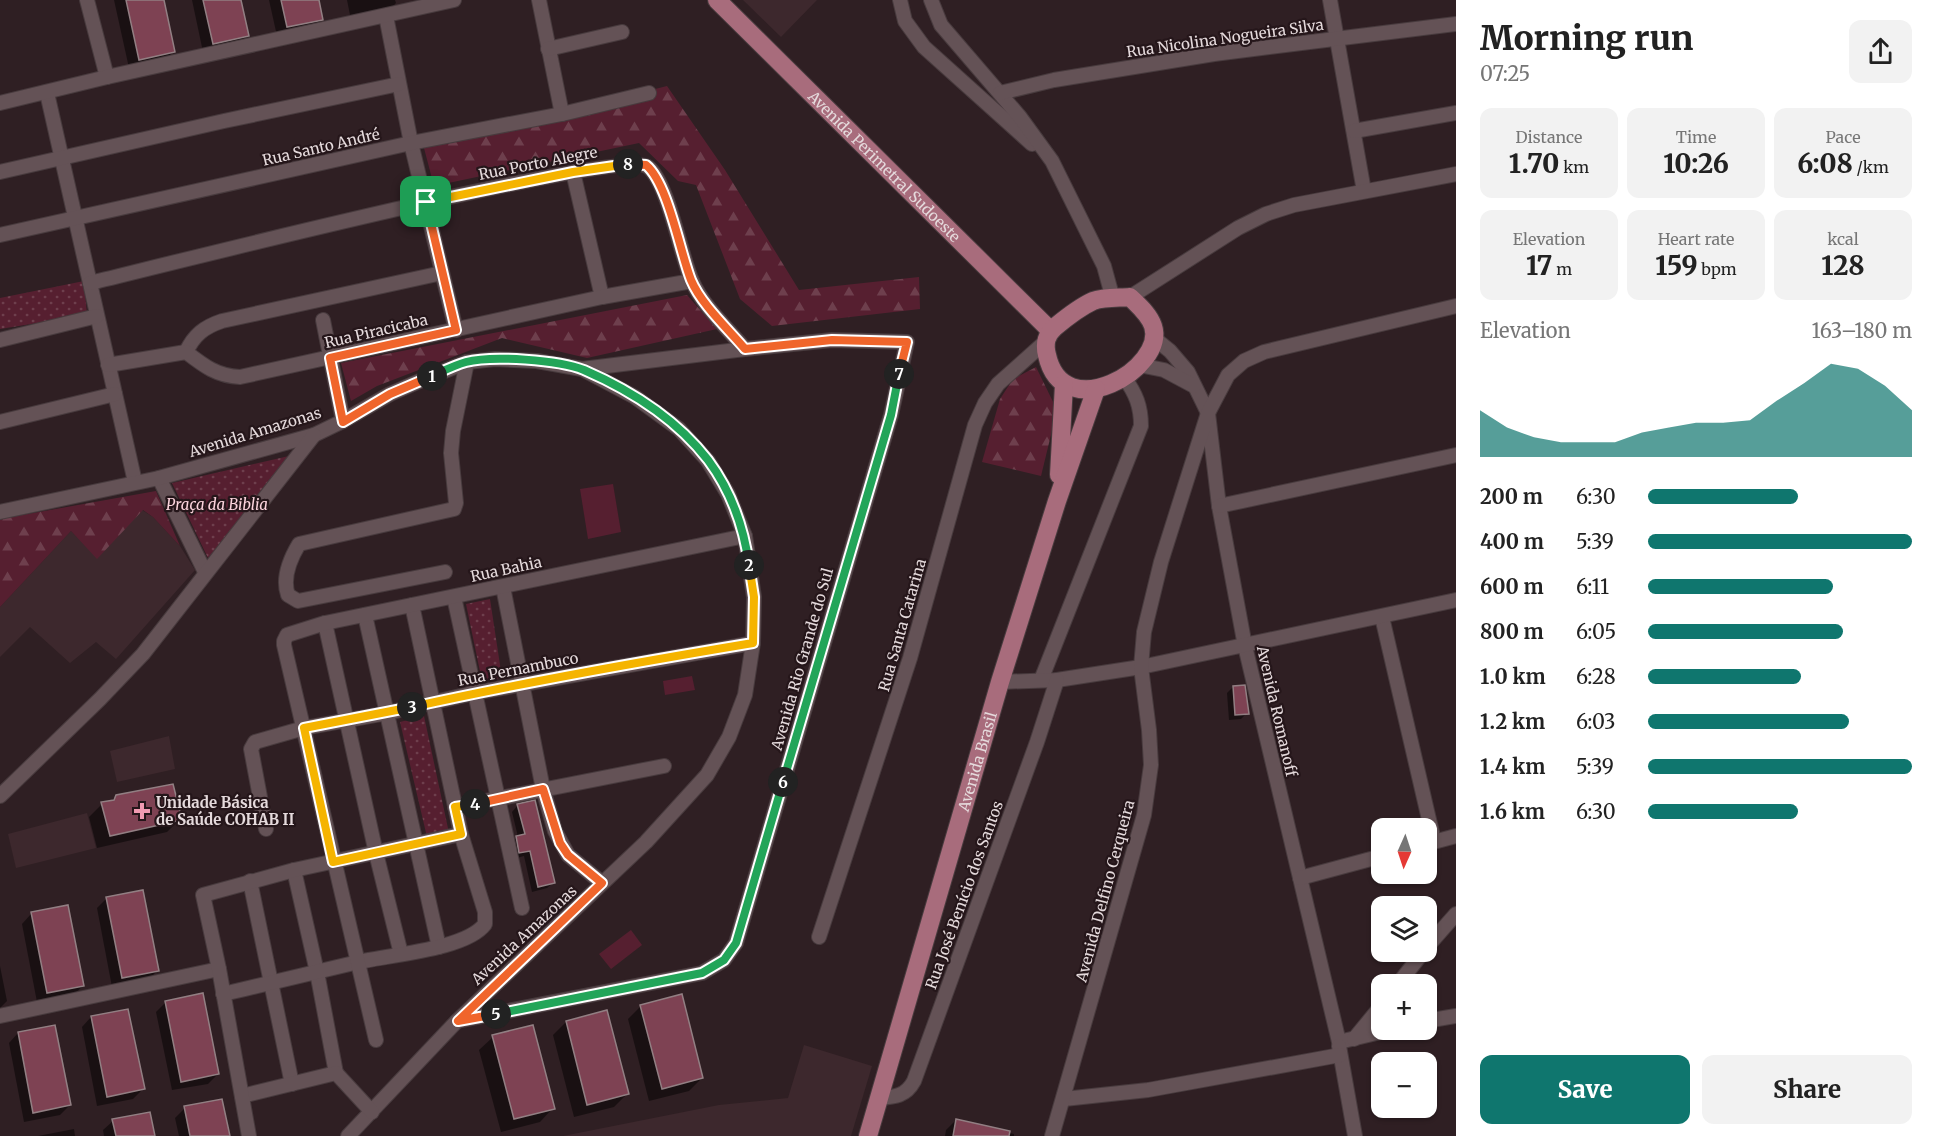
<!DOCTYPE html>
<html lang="en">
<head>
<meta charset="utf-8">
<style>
  body { margin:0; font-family:Merriweather,serif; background:#f2f2f2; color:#222; height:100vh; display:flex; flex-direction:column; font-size:22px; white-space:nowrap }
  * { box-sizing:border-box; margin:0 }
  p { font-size:20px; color:#767676 }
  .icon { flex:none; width:33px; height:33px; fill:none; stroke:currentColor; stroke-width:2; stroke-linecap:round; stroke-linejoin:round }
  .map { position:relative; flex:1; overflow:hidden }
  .drawer { display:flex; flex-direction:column; background:#fff; width:480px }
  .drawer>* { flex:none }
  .needle { width:39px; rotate:183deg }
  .buttons { position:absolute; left:1371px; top:818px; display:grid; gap:12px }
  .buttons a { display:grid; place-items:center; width:66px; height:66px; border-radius:12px; background:#fff; box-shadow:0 2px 4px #0004; font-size:30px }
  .pin { position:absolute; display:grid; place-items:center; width:51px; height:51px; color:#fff; margin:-26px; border-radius:12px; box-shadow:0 3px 9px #0006 }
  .km { position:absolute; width:30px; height:30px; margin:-15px; border-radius:50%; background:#222; color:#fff; font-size:16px; line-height:30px; text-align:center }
  .round { display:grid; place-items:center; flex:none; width:63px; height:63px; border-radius:12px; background:#f2f2f2 }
  .head { display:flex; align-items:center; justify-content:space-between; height:102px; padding:0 24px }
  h1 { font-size:33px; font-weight:800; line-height:45px }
  .metrics { display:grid; grid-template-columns:repeat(3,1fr); gap:9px; height:102px; padding:6px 24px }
  .metrics div { display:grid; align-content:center; border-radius:12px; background:#f2f2f2; text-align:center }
  .metrics b { font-size:26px; font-weight:800 }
  .metrics small { font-size:16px; font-weight:400 }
  .metrics p { font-size:16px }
  .chart { height:168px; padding:12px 24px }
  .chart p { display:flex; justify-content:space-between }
  .chart svg { width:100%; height:108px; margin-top:6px; fill:#0f766e; opacity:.7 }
  .button { display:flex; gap:12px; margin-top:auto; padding:12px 24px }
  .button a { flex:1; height:69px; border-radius:12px; background:#0f766e; color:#fff; font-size:24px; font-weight:800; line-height:69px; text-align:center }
  .button a+a { background:#f2f2f2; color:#222 }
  ul { padding:0 24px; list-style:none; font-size:20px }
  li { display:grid; grid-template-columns:96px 72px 1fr; align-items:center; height:45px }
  li i { height:15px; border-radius:8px; background:#0f766e }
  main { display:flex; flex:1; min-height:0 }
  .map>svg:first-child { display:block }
</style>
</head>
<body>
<main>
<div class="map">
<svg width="1456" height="1136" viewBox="0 0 1456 1136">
  <defs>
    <pattern id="forest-firs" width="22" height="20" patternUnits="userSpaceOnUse" patternTransform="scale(1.5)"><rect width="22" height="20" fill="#561f30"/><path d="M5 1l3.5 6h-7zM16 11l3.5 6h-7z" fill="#6e3f4d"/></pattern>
    <pattern id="park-dots" width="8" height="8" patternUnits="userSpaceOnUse" patternTransform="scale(1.5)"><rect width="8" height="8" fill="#561f30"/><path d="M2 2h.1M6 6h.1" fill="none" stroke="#6e3f4d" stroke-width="1.8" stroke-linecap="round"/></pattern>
  </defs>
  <rect width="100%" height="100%" fill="#2f1f23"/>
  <g fill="#3d282d">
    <polygon points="743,0 817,0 781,37"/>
    <polygon points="142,510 153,517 180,546 195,570 116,659 96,642 70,663 30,627 0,657 0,607 71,531 97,558"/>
    <polygon points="169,736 175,769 117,782 110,751"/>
    <polygon points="87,813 96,848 16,868 8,834"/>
    <polygon points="804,1045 872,1066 851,1136 563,1136 719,1105 788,1098"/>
  </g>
  <g fill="#561f30">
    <polygon points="613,484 621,532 588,539 580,489"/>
    <polygon points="692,676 695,690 665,695 663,681"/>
    <polygon points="631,930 642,945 611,969 599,954"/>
  </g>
  <g fill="url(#forest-firs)">
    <polygon points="667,86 725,170 799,290 919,277 920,309 772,326 740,299 696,185 678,181 639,143 434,186 424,148"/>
    <polygon points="687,295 717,329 587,358 502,338 377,386 351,401 341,363"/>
    <polygon points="1036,367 1057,410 1041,476 982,462 1000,399 1013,379"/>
    <polygon points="156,491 180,546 153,517 143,510 97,559 71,531 0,607 0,519"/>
  </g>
  <g fill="url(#park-dots)">
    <polygon points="84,281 87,315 0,329 0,298"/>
    <polygon points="289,456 257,509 208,558 172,483"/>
    <polygon points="490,599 502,678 482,681 466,604"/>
    <polygon points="424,716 449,833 427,837 400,722"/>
  </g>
  <g fill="#0007">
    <polygon points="114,0 162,0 174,51 164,61 129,68"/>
    <polygon points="192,0 240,0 248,35 238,45 203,52"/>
    <polygon points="269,0 317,0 322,19 312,29 277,36"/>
    <polygon points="347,0 395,0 396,3 386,13 351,20"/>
    <polygon points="1233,687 1247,713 1241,719 1229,720 1227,693"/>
    <polygon points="116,796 180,819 167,832 97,848 89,817 102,804 110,802"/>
    <polygon points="518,805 554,882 547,888 532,892 524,856 513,859 510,844 518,837 512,812"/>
    <polygon points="142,892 158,970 148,980 112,987 97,908 106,899"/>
    <polygon points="67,907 83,986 73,995 37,1002 22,924 31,914"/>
    <polygon points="0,966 7,1001 0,1008"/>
    <polygon points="166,1002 218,1074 208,1084 172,1090 156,1012"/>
    <polygon points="641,1006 702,1078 689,1091 649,1101 628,1019"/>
    <polygon points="91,1017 143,1089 133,1099 97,1106 82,1027"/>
    <polygon points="566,1022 627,1094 614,1107 574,1117 553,1035"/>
    <polygon points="18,1033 70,1105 60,1115 24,1122 9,1043"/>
    <polygon points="493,1037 553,1108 540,1122 501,1132 479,1050"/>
    <polygon points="185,1108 228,1136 179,1136 175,1118"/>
    <polygon points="956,1120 1014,1134 1014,1136 945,1136 946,1130"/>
    <polygon points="113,1121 153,1136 104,1136 103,1130"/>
    <polygon points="74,1129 75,1136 38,1136"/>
  </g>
  <g fill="#7e4253" stroke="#927f83" stroke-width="1.5">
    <polygon points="126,0 164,0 175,52 139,60"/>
    <polygon points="203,0 241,0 249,36 213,44"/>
    <polygon points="281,0 319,0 323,20 287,27"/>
    <polygon points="1245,685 1249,714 1235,715 1233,686"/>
    <polygon points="173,784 182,820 110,836 101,802 114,800 116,795"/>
    <polygon points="535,800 555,883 538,887 530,851 519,853 516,836 525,834 517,804"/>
    <polygon points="143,890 159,971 122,978 106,897"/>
    <polygon points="68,905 84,986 47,993 31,912"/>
    <polygon points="203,993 219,1074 181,1082 165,1001"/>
    <polygon points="682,994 703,1078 662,1089 640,1005"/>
    <polygon points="128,1009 145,1089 107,1097 91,1016"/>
    <polygon points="607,1010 629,1094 587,1105 566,1021"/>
    <polygon points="55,1025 71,1105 33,1113 18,1032"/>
    <polygon points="533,1025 555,1109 514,1119 492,1035"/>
    <polygon points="222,1099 230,1136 190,1136 184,1106"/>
    <polygon points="150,1112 155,1136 116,1136 112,1119"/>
    <polygon points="956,1119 1010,1131 1009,1136 953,1136"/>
  </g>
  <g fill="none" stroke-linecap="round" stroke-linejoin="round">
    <g stroke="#483b3e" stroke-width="16">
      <g id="minor">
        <polyline points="87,0 107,77"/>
        <polyline points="539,0 562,114"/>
        <polyline points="900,0 905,21 924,47 1032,144"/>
        <polyline points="931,0 941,25 1020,117 1052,161 1104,266 1113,299"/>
        <polyline points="1330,0 1364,191"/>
        <polyline points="386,16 411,143 456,330"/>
        <polyline points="548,49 622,32"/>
        <polyline points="47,93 135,482"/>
        <polyline points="1000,93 1054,80 1214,54 1456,24"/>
        <polyline points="0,103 107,77 454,0"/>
        <polyline points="1354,131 1456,113"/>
        <polyline points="0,172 224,121 399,84"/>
        <polyline points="573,172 602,297"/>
        <polyline points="0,235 411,143 562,114 649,93"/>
        <path d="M90,283C153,268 623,148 648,167C668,182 681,257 692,281C703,306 727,328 745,349"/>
        <polyline points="1130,297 1238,228 1266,214 1294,205 1456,174"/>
        <polyline points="323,320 343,421"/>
        <polyline points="1154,338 1170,351 1188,372 1208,413 1219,506 1245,646 1339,1042 1393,1029"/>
        <polyline points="0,340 97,316"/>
        <path d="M186,352C194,335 204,327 222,321L442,273"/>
        <path d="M108,365L186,352C204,366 217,376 240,377L602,297L692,281"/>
        <polyline points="1139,365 1164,370 1194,386"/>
        <polyline points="0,422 115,394"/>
        <polyline points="159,478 205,572"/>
        <polyline points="1219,506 1456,455"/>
        <polyline points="0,512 159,478 314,435 343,421 390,394 422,380 467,362 495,359 537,361 582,369 635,397 679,429 708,461 728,494 745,536 754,597 753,643 745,695 729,737 707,775 646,842 457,1021 348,1136"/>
        <path d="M445,572L298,601L288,595C282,578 290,559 299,544L454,509L456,503L451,453L453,431L467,362"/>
        <polyline points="503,587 543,789 555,831 568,855 602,883"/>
        <polyline points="454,597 522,908"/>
        <polyline points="365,615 439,947"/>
        <polyline points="1382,617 1434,841"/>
        <polyline points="325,623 376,853 401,954"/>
        <path d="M1041,680L1141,426C1141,406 1136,394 1124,377"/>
        <polyline points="1000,682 1057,680 1141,667 1456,600"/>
        <polyline points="0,796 100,699 143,654 314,435"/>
        <polyline points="455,807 664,766"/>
        <polyline points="266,829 251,749 255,742 304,728 387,713 474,693 753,643"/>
        <polyline points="1426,844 1456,836"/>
        <polyline points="294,870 317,972 336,1073"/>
        <polyline points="1300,878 1382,856"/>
        <polyline points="250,881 292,1084"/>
        <polyline points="819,937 910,658 975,425 985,403 998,384 1045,342"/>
        <polyline points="1426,948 1456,914"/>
        <polyline points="1398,984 1424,951"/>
        <path d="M223,994C267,984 311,973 354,963C386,955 466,950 485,924V912L461,834L412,605"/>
        <polyline points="0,1016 219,969"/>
        <polyline points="457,1021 702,973 724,960 736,943 891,415 907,342 832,340 745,349 582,369"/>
        <polyline points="1426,1021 1456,1016"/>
        <polyline points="1354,1039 1382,1005"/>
        <polyline points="376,1040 284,645 284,641 287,635 325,623 745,536"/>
        <polyline points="1339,1046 1355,1136"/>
        <polyline points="242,1096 336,1073 372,1112"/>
        <path d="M879,1098C895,1097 906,1096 914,1081L1037,742L1057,680"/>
        <polyline points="1064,1099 1148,1090 1340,1055"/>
        <polyline points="249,1136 219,969 203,895 294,870 461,834"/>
        <polyline points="1052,1136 1144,815 1151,765 1149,730 1141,667 1144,632 1161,562 1208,413 1228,375 1244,361 1264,352 1456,306"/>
      </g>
    </g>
    <g stroke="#483b3e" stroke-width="20">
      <g id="major">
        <path id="s1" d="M717,0L1051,331"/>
        <path d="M1130,297C1138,305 1149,314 1153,326C1167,368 1063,428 1047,355C1044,343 1046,335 1055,327C1067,317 1080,307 1093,301C1104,297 1119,298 1130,297Z"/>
        <polyline points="1059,475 1064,384"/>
        <path id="s2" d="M868,1136L1000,682L1057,501L1096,389"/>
      </g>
    </g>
    <use href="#minor" stroke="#645256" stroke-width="14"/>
    <use href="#major" stroke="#a86c7c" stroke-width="18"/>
  </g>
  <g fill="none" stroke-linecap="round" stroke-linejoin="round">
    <g stroke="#fff" stroke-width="12">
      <polyline id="split-1" points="426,202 456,330 330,358 343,422 390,394 432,376"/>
    </g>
    <g stroke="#fff" stroke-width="12">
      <path id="split-2" d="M432,376C443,371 455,365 466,362C492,355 559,360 584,370C630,390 677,420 708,460C731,491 744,528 749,565"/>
    </g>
    <g stroke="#fff" stroke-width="12">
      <path id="split-3" d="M412,707C525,682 639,662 753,643L754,597L749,565"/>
    </g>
    <g stroke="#fff" stroke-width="12">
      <polyline id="split-4" points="412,707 304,728 333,862 461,834 455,807 475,804"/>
    </g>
    <g stroke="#fff" stroke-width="12">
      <polyline id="split-5" points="475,804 543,789 560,843 568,855 602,883 458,1021 496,1014"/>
    </g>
    <g stroke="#fff" stroke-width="12">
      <polyline id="split-6" points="496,1014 702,973 724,960 736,943 783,782"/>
    </g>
    <g stroke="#fff" stroke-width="12">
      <polyline id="split-7" points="783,782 891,415 899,374"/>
    </g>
    <g stroke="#fff" stroke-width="12">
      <path id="split-8" d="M628,164L646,165C668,183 680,252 691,280C701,304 728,329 745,349L832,340L907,342L899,374"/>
    </g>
    <g stroke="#fff" stroke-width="12">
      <polyline id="split-9" points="426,202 573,172 628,164"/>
    </g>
    <use href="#split-1" stroke="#f0652b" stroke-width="8"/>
    <use href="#split-2" stroke="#22a559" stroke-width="8"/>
    <use href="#split-3" stroke="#f5b400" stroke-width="8"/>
    <use href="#split-4" stroke="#f5b400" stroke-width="8"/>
    <use href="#split-5" stroke="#f0652b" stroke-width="8"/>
    <use href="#split-6" stroke="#22a559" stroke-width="8"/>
    <use href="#split-7" stroke="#22a559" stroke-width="8"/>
    <use href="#split-8" stroke="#f0652b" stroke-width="8"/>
    <use href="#split-9" stroke="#f5b400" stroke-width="8"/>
  </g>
  <path fill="#f19ab1" stroke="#25161a" stroke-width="2" d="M139 802h6v6h6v6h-6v6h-6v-6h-6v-6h6z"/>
  <g text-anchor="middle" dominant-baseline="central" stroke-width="4.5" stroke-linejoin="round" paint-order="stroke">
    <g font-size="15" fill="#e5dadc" stroke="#25161a">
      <text transform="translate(1225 38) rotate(-8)">Rua Nicolina Nogueira Silva</text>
      <text transform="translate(321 147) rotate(-13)">Rua Santo André</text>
      <text transform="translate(538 163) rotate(-11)">Rua Porto Alegre</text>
      <text stroke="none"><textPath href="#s1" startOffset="236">Avenida Perimetral Sudoeste</textPath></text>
      <text transform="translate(376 331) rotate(-13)">Rua Piracicaba</text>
      <text transform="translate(255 432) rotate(-17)">Avenida Amazonas</text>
      <text transform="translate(506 569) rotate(-12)">Rua Bahia</text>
      <text transform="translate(902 625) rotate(-74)">Rua Santa Catarina</text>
      <text transform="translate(802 659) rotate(-74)">Avenida Rio Grande do Sul</text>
      <text transform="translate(518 669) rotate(-11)">Rua Pernambuco</text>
      <text transform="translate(1277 711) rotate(77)">Avenida Romanoff</text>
      <text stroke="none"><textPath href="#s2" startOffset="390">Avenida Brasil</textPath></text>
      <text transform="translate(1105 891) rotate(-75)">Avenida Delfino Cerqueira</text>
      <text transform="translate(964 895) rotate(-70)">Rua José Benício dos Santos</text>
      <text transform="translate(524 935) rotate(-43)">Avenida Amazonas</text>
    </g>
    <g font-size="15" font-style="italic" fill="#fcd4dd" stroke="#25161a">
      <text x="217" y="504">Praça da Biblia</text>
    </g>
    <g font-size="15" font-weight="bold" fill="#e5dadc" stroke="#25161a" text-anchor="start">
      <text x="156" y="802">Unidade Básica<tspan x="156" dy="17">de Saúde COHAB II</tspan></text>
    </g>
  </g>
</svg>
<div class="buttons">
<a><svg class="needle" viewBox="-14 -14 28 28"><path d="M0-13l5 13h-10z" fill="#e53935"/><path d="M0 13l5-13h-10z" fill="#767676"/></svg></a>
<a><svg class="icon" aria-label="layers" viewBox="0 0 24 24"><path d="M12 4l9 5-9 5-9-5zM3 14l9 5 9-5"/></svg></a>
<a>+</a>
<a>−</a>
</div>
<div class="pin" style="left:426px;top:202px;background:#1e9e55"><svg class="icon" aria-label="arrive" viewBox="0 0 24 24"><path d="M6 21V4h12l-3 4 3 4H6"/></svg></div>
<b class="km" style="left:432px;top:376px">1</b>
<b class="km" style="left:749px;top:565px">2</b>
<b class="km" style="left:412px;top:707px">3</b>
<b class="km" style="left:475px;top:804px">4</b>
<b class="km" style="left:496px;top:1014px">5</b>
<b class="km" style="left:783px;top:782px">6</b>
<b class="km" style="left:899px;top:374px">7</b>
<b class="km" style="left:628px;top:164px">8</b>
</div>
<section class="drawer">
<div class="head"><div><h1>Morning run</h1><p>07:25</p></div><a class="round"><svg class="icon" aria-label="share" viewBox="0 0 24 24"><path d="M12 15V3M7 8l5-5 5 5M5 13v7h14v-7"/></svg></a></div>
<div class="metrics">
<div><p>Distance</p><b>1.70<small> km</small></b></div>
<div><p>Time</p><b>10:26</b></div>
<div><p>Pace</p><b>6:08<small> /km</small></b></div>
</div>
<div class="metrics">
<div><p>Elevation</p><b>17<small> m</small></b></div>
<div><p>Heart rate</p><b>159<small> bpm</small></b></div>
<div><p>kcal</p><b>128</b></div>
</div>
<div class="chart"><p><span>Elevation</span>163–180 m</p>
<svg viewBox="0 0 160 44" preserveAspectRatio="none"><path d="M0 44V25L10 32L20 36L30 38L40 38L50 38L60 34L70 32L80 30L90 30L100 29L110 21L120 14L130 6L140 8L150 15L160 25V44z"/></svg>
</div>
<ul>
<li><b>200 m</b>6:30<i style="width:57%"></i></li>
<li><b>400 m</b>5:39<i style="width:100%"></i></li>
<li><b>600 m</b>6:11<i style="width:70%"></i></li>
<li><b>800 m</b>6:05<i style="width:74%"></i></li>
<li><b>1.0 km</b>6:28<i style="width:58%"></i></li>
<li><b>1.2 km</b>6:03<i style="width:76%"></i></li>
<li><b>1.4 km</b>5:39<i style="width:100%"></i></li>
<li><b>1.6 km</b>6:30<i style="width:57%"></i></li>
</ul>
<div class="button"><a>Save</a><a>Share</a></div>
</section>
</main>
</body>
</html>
